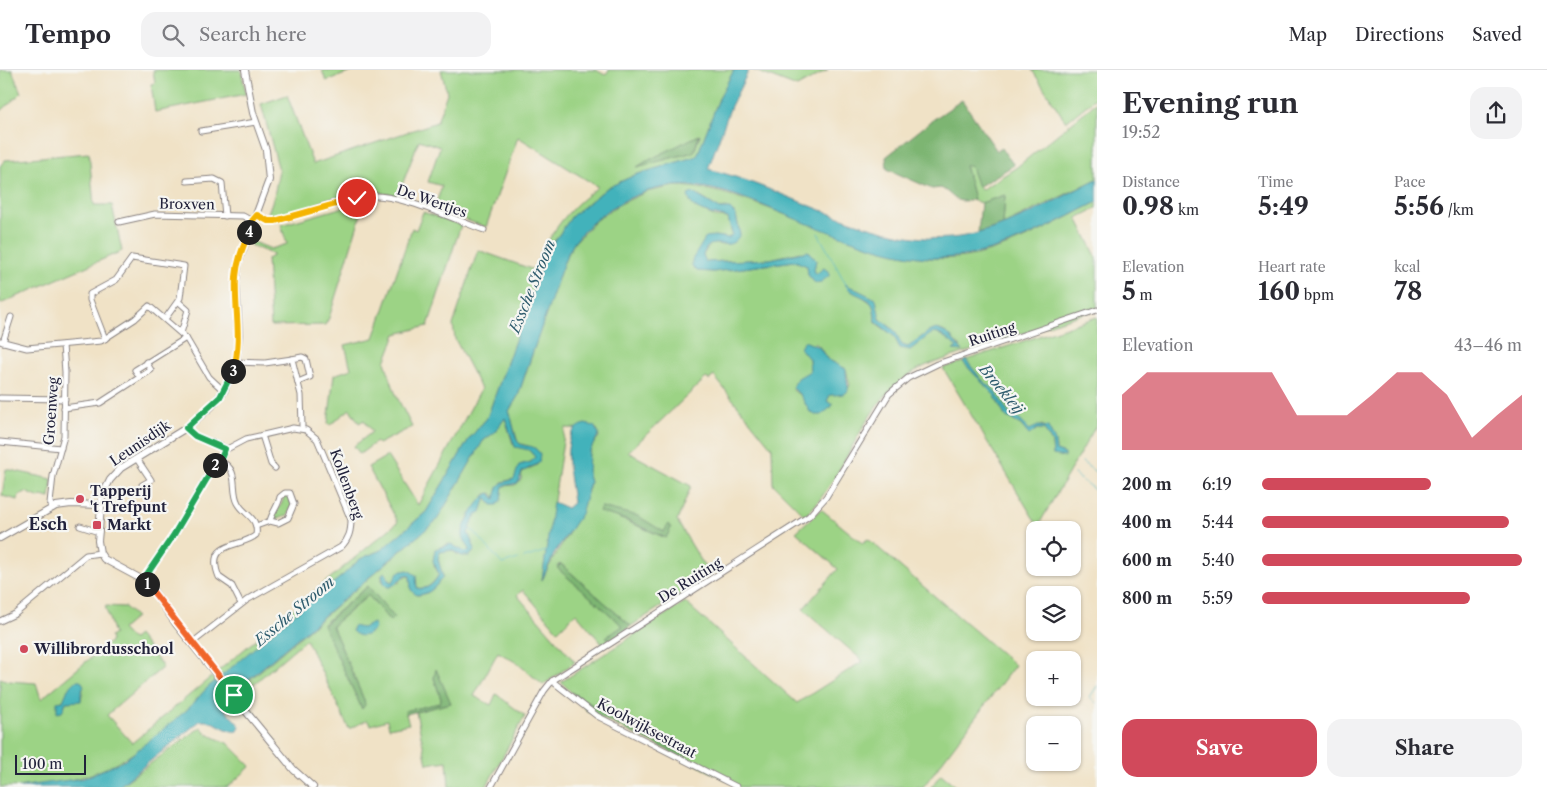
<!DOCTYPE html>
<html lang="en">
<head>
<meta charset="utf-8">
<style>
  body { margin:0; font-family:"Libre Caslon Text",serif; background:#f2f2f3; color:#2b2b33; height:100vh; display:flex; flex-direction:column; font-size:19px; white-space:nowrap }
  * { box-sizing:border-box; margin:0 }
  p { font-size:16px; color:#7c7c81 }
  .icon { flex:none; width:28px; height:28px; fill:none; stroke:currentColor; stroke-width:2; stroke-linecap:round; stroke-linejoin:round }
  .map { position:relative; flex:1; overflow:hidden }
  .panel { display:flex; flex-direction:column; background:#fff; width:450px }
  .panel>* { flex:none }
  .tools { position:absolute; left:1026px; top:451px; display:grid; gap:10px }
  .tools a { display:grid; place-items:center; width:55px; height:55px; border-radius:10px; background:#fff; box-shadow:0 1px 4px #0004; font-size:25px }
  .scale { position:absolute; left:15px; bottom:12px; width:71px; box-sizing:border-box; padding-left:5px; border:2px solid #22223b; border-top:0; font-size:14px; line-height:18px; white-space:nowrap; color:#22223b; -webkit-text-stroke:4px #f6f6f2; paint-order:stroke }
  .pin { position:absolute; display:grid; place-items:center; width:42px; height:42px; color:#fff; margin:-21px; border:2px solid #fff; border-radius:50%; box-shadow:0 1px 5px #0007 }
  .km { position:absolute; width:25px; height:25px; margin:-12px; border-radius:50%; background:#222; color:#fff; font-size:14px; line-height:25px; text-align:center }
  .round { display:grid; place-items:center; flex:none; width:52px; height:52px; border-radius:15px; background:#f2f2f3 }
  .headline { display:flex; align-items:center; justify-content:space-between; height:85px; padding:0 25px }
  h1 { font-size:28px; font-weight:700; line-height:38px }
  .metrics { display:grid; grid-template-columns:repeat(3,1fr); gap:8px; height:85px; padding:5px 25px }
  .metrics div { display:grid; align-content:center }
  .metrics b { font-size:25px; font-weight:700 }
  .metrics small { font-size:14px; font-weight:400 }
  .metrics p { font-size:14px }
  .chart { height:140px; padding:10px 25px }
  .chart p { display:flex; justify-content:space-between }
  .chart svg { width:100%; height:90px; margin-top:5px; fill:#d1495b; opacity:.7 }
  .cta { display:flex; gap:10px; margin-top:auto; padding:10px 25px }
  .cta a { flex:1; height:58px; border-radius:15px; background:#d1495b; color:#fff; font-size:20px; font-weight:700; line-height:58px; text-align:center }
  .cta a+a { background:#f2f2f3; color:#2b2b33 }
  ul { padding:0 25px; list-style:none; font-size:16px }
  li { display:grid; grid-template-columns:80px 60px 1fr; align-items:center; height:38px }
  li i { height:12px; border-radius:6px; background:#d1495b }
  header { display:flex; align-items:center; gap:30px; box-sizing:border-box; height:70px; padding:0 25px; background:#fff; border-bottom:1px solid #e1e1e2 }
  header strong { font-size:24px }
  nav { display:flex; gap:28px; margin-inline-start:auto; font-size:18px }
  .search { width:350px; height:45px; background:#f2f2f3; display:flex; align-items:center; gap:12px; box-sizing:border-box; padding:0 18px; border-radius:15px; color:#7c7c81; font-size:19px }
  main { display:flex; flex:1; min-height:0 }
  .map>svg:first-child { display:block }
</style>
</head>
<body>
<header>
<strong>Tempo</strong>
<div class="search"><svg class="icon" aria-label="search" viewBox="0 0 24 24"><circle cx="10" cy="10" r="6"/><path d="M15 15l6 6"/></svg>Search here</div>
<nav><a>Map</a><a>Directions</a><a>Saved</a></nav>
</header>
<main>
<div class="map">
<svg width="1097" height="717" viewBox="0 0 1097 717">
  <rect width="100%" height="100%" fill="#f6f6f2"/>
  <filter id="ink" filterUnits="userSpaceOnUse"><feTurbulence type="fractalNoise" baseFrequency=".02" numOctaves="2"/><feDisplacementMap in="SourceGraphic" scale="10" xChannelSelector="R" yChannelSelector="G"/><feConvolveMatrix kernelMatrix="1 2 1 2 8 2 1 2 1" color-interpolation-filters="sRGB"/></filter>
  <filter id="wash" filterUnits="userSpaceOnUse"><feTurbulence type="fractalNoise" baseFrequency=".0096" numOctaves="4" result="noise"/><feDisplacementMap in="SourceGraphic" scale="20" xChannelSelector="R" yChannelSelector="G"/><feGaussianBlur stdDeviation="1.12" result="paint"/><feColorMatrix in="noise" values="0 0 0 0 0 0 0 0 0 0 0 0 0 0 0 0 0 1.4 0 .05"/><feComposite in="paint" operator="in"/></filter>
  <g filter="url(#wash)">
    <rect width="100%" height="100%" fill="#f0e2c6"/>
    <g fill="#9cd385" stroke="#5f7a60" fill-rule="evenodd">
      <polygon points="0,0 12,0 21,23 0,42"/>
      <polygon points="153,0 241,0 246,24 155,42 151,14 155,13"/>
      <polygon points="322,0 357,0 326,11"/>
      <path d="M441,0H596L605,5L609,0H734L720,26L697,86L635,105L607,118L572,146L547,182L487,348L469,369L426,442L381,480L360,489L342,506L222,606L218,601L398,452L368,397L387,386L418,435L481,319L455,269L453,255L478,180L534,200C548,165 567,139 598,117L518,67L486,157L434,139L442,116L428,112L440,77L419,70L398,126C360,115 316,137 279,149H266L274,126L279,100L261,34L287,25L313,94L437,52L447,23ZM700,65L694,82L640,96L645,92Z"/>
      <polygon points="753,0 828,0 797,17"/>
      <polygon points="1032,0 1097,0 1097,27 1066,52"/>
      <polygon points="1097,32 1097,109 1003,155 1005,125 981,133 971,130 974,129 965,95 971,97 981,120 1017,97"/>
      <polygon points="89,83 94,135 112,135 122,181 0,234 0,96 5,90"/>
      <path d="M676,116C717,117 754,133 792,147C849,169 914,199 976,185C1019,175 1058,152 1097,132V138L1077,148L1097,188V239L927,295C861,323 853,400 805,446L773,414L772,378L714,306L709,310L706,308L628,382L691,416L677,451L710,505L631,556L561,494L558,495V498L623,556L607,567L611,570L603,575L576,543L558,561L523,520L517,525L575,592L543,615L517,593L498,582L474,626L491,635L496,624L525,646L486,717H449L447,691L427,694L416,642L451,633L434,608L441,629L440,633L405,641L409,654L389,658L387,650L371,655L367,650L349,659L306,569L241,625L277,672L234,623L437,450L483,371L495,362L505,348L513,374L529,380L535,387L531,392L522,394L514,409L502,412L495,429L492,423L486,424L469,446L467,454L463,460L469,481L465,482L448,474L438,478L434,495L439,504C435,512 427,521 417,518L416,510L408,500L393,512L389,511L386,503L382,504V511L399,513L402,507L410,506L411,520L416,525C430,525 435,517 443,507L438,489L440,482L452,480L458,485L473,483L475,479L468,463L474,447L481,442L486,427L489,433L495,435L501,427L503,416L515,415L521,410L522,402L537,395L540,384L535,378L518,373L509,341L518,326L563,194L574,173L596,150L618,135L646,122ZM699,126L720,139L726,138L736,145L740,164L722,175L711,173L703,185L706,192L770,189L800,182L816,190L814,200L817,204L824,198L815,213L808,205L807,196L795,191L713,202L697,201L693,189L714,166L729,168L732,164L728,148L716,147L695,138ZM846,215C864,223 875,228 880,249L892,258L902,275L908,277C920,271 932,252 946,263C952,267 955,273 961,277C940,267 935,252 914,277L900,278L894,266L876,253C874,247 875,240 873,235C871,232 851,219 846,215ZM814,273L819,276L827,289L846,299L850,316L830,325L827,331L832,335L810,342L801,326L793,320L794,312L810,302L809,288L807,285ZM565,358L597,359L599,367C589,377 586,391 588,406C589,410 591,412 589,417C581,450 557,478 542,510ZM602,437L636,447L664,462L666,468L617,447ZM368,516L390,551L369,525L332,556L364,630L362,639L323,554Z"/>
      <polygon points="365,131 329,248 325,255 271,256 267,189 274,185 250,175 251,171 271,179 287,174 281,155"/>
      <polygon points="423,142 461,155 428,256 396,264 385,292 396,325 412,357 378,374 376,372 360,384 354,376 372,362 364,350 359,353 350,339 330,355 328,353 334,305 351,299 345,275 374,268 412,158 416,160"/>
      <path d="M1097,247V354L1038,456L943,298L963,292L995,326L1005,346L1021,355L1029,365L1037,359H1044L1052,373L1053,385L1065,384L1056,381C1056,369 1052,361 1042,355L1030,361L1019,349L1009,344L995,321L981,309L966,290Z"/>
      <polygon points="6,399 52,409 50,428 41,426 40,428 26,422 19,425 18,430 2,426"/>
      <polygon points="285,425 289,425 292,435 287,446 273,450 273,443 281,435"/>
      <polygon points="821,439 862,473 868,469 1015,595 923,717 740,717 693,693 682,683 619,651 571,622 561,612 685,532 797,633 863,591 803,539 838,499 796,462"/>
      <path d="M105,536L125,537L136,547L122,559L132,570L138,565L163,597L107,645L132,673L211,607L215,611C205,620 197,630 188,639C128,696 84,717 0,717V608L9,611L36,613L41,629L111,571L110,567L114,564ZM68,619H83L81,630L66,632L62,642L57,636L66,627Z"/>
      <polygon points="201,657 207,664 229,674 251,696 228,717 118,717"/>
      <polygon points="941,704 957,717 931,717"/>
    </g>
    <g fill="#7db572" stroke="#506c56">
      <path d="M962,30L997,81L1001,78L1014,95L978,117L971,97L965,95L974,129C953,135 956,126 941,118L932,119L887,99L886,87L934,49Z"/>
      <polygon points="699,65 694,82 637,97 645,92"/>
      <polygon points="1005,125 1003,155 978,163 981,133"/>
      <polygon points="601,437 638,446 664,462 668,454 671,458 666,468 626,450 599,442"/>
      <polygon points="561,494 631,556 611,570 606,567 623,556 557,498"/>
      <polygon points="368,516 394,547 390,551 368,525 332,556 364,630 365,635 362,639 323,555"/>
      <polygon points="436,599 451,633 406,644 405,641 440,633 441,629 434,608"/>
      <polygon points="571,622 619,651 682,683 693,693 587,641"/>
    </g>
    <g fill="#42b2bb" stroke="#326a7b">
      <path d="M734,0H749L731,36L708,99C787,118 884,182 965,166C1012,157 1055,130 1097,109V132C1045,158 994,189 934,188C890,187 844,167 803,152C768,138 730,119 692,116C648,112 599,138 574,173C562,191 557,213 550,233C539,264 528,295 518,326L509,341C512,347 515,370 519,373C527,379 532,372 540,384L539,393L522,402L518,413L503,416L501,430L497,435H492L486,427L481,442L474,447L468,463L475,479L470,486H462L452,480L440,482L438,489L443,507C435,517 430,525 416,525L411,520L410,506L405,505C396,513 385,528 382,504L385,502L389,511L393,512L398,502L408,500L416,505L417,518C427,521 435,513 439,504L433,491L435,479L451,474L465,482L469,481C469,474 462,470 463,463C463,454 481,425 490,423L495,429C499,412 498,414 514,409L519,395L531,392L535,387L529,380L515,377L505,348L495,362L483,371L437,450L223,631L222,636L240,656L238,661C226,664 217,649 200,651L118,717H18L84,708L125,690L188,639L206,619L292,546L342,506L360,489L381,480L426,442L469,369L487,348L547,182L572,146L607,118L635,105L697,86L720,26Z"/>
      <path d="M693,123L720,139H730L736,145L740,164C729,187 711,161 703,185L706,192L770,189L808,181L816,190L814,200L816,204L824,198L829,202V206L821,212L815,213L808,205L807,196L795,191L713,202L697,201L692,196V190L706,167L714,166L729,168L732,164L728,148C713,143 691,144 688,125Z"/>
      <path d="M845,214L876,229L880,249L895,261L902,275L908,277L928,262L937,259L948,264L963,281L953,280L957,277C930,255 936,262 910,280L900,278L894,266L876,252C874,247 875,241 873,236C869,225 852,227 845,214Z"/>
      <path d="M804,271L819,277L827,289L846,299C846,319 857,325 830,325L827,331L833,335L822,345H815L810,342L801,326L792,317L798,308L810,301L809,289L800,278Z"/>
      <polygon points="966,290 981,309 995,321 1009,344 1019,349 1029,360 1038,356 1048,357 1055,371 1056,381 1065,384 1065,387 1053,385 1052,373 1044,359 1037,359 1029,365 1021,355 1005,346 995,326 963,292"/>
      <path d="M585,354L594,356L599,364L589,382L588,405L590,412L581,444L555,482L542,510L553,432L567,438L573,433C571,412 557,359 585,354Z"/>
      <path d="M373,553L375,558C368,566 360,569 352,561L353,556L362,558Z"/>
      <polygon points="77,610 82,612 84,616 81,623 81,631 66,632 62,642 57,643 57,632 63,631 68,619"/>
    </g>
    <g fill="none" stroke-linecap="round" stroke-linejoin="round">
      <g stroke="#42b2bb" stroke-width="1">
        <polyline points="818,163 848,218"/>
        <polyline points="1082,392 1097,403"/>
        <polyline points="1074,404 1097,422"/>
        <polyline points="469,460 474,461 502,494 518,489"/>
        <polyline points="524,488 546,481"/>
        <polyline points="1097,616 1090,627 1097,634"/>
      </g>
    </g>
  </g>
  <g filter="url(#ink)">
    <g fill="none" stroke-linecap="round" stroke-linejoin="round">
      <g stroke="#898280" stroke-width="7">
        <g id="minor">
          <polyline points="201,61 256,52"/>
          <polyline points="187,111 214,109 222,113 225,146"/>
          <path d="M257,145L268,151H275C306,144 335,129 367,126C399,123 453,149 484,160"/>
          <polyline points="119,152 155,144 243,146 252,151"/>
          <polyline points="179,232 188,240 181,263"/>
          <polyline points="105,269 90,230 90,224 116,210 132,188 184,196 180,228 165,249"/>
          <polyline points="0,271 27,278 101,271 135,249 149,236 186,268 209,307 224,321"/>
          <polyline points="3,272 11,247"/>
          <polyline points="292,289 302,287 306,289 310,307 298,312"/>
          <polyline points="236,292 265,293 292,289 301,325 302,356"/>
          <polyline points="140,307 135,300 186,268"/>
          <polyline points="0,328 65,329"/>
          <polyline points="64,338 100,333 151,300 146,292"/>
          <path d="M186,358L195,366L227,379L246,369L293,358L306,360L317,369L351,450C351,461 349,469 341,477L247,530L192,573"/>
          <polyline points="262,365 271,394 275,398"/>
          <polyline points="0,372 61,378"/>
          <polyline points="137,389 151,410 142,415"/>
          <path d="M220,391C241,400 230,419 238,433C244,445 259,447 256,465C242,478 204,470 219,507L232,516L241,534"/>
          <polyline points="53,438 50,433 53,406 64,366 65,302 63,275"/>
          <polyline points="80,456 99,462"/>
          <path d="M256,456L270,451C272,442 278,437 280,427L285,423H290L294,434L288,448L278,453L270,451"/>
          <polyline points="143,510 173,466 212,399 220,391"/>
          <polyline points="0,551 15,544 86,485 100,483"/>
          <polyline points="552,611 597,646 737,717"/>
          <polyline points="491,717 544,621 552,611 809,446 826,427 889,324 908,308 937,294 1097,240"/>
        </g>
      </g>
      <g stroke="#898280" stroke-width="8">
        <g id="tertiary">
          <polyline points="245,0 253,43 266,80 269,110 238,193 236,212 239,265 236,292 224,321 211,337 186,358 121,398 110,410 102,426 98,471 100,483 104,489 143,510 152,519 176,554 244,639 294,700 313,717"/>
          <polyline points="0,468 56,436 71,434 101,435"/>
        </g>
      </g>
      <use href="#minor" stroke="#fff" stroke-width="5"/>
      <use href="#tertiary" stroke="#fff" stroke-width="6"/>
    </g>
  </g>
  <g fill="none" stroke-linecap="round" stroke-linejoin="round" filter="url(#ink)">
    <g stroke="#fff" stroke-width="10">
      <polyline id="split-1" points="147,514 234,625"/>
    </g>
    <g stroke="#fff" stroke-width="10">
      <polyline id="split-2" points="147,514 143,510 173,466 215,395"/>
    </g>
    <g stroke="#fff" stroke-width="10">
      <polyline id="split-3" points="215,395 220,391 225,379 195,366 186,358 220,327 233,301"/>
    </g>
    <g stroke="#fff" stroke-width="10">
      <path id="split-4" d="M233,301C243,269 234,239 236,207C237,191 243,177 249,162"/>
    </g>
    <g stroke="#fff" stroke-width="10">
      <polyline id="split-5" points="249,162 252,151 257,145 268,151 275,151 357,128"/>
    </g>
    <use href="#split-1" stroke="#f0652b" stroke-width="6"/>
    <use href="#split-2" stroke="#22a559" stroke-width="6"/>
    <use href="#split-3" stroke="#22a559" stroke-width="6"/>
    <use href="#split-4" stroke="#f5b400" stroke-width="6"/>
    <use href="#split-5" stroke="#f5b400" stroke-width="6"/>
  </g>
  <g fill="#d1495b" stroke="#f6f6f2" stroke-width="2">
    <circle cx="80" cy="429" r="5"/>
    <rect x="92" y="450" width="10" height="10" rx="2.5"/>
    <circle cx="24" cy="579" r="5"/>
  </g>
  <g text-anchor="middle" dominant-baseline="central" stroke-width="4.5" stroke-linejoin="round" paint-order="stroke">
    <g font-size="14" fill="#22223b" stroke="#f6f6f2">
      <text transform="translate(432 131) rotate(19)">De Wertjes</text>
      <text transform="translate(187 134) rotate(1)">Broxven</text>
      <text transform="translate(992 264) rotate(-19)">Ruiting</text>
      <text transform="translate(51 341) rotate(-86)">Groenweg</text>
      <text transform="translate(140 373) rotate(-34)">Leunisdijk</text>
      <text transform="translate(347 414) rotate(70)">Kollenberg</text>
      <text transform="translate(690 510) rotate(-32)">De Ruiting</text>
      <text transform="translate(647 658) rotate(28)">Koolwijksestraat</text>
    </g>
    <g font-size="14" font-weight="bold" fill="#22223b" stroke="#f6f6f2" text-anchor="start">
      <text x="90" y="421">Tapperij<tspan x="90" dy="16">'t Trefpunt</tspan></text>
      <text x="107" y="455">Markt</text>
      <text x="34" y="579">Willibrordusschool</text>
    </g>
    <g font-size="15" font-style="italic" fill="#2f5c6e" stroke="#f6f6f2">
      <text transform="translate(532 216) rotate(-68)">Essche Stroom</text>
      <text transform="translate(1002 319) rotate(50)">Broekleij</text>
      <text transform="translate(294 541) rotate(-40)">Essche Stroom</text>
    </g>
    <g font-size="16" font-weight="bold" fill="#22223b" stroke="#f6f6f2">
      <text x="48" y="454">Esch</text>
    </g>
  </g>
</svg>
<div class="tools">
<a><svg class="icon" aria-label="locate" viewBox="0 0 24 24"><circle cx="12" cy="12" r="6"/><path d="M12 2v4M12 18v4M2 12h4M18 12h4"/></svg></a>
<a><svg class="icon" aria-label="layers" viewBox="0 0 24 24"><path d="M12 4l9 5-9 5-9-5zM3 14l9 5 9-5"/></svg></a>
<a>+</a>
<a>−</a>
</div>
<div class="scale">100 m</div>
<div class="pin" style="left:234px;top:625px;background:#1e9e55"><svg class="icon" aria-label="arrive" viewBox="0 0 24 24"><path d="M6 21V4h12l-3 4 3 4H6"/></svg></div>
<div class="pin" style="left:357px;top:128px;background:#d93025"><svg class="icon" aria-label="check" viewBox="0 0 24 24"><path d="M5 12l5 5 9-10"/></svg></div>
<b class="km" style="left:147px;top:514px">1</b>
<b class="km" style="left:215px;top:395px">2</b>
<b class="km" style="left:233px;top:301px">3</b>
<b class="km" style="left:249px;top:162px">4</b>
</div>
<section class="panel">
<div class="headline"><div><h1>Evening run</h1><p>19:52</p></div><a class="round"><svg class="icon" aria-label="share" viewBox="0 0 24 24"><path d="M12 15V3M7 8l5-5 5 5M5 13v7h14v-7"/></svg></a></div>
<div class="metrics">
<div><p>Distance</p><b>0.98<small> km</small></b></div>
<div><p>Time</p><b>5:49</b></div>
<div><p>Pace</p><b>5:56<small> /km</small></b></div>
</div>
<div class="metrics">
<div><p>Elevation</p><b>5<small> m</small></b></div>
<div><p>Heart rate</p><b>160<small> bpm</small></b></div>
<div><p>kcal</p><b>78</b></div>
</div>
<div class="chart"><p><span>Elevation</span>43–46 m</p>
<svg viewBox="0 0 160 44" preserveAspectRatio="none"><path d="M0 44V17L10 6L20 6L30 6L40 6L50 6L60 6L70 27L80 27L90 27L100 17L110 6L120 6L130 17L140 38L150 27L160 17V44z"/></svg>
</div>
<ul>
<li><b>200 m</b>6:19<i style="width:65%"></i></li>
<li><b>400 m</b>5:44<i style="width:95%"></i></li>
<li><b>600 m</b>5:40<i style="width:100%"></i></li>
<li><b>800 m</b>5:59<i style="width:80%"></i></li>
</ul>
<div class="cta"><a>Save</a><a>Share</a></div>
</section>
</main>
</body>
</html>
